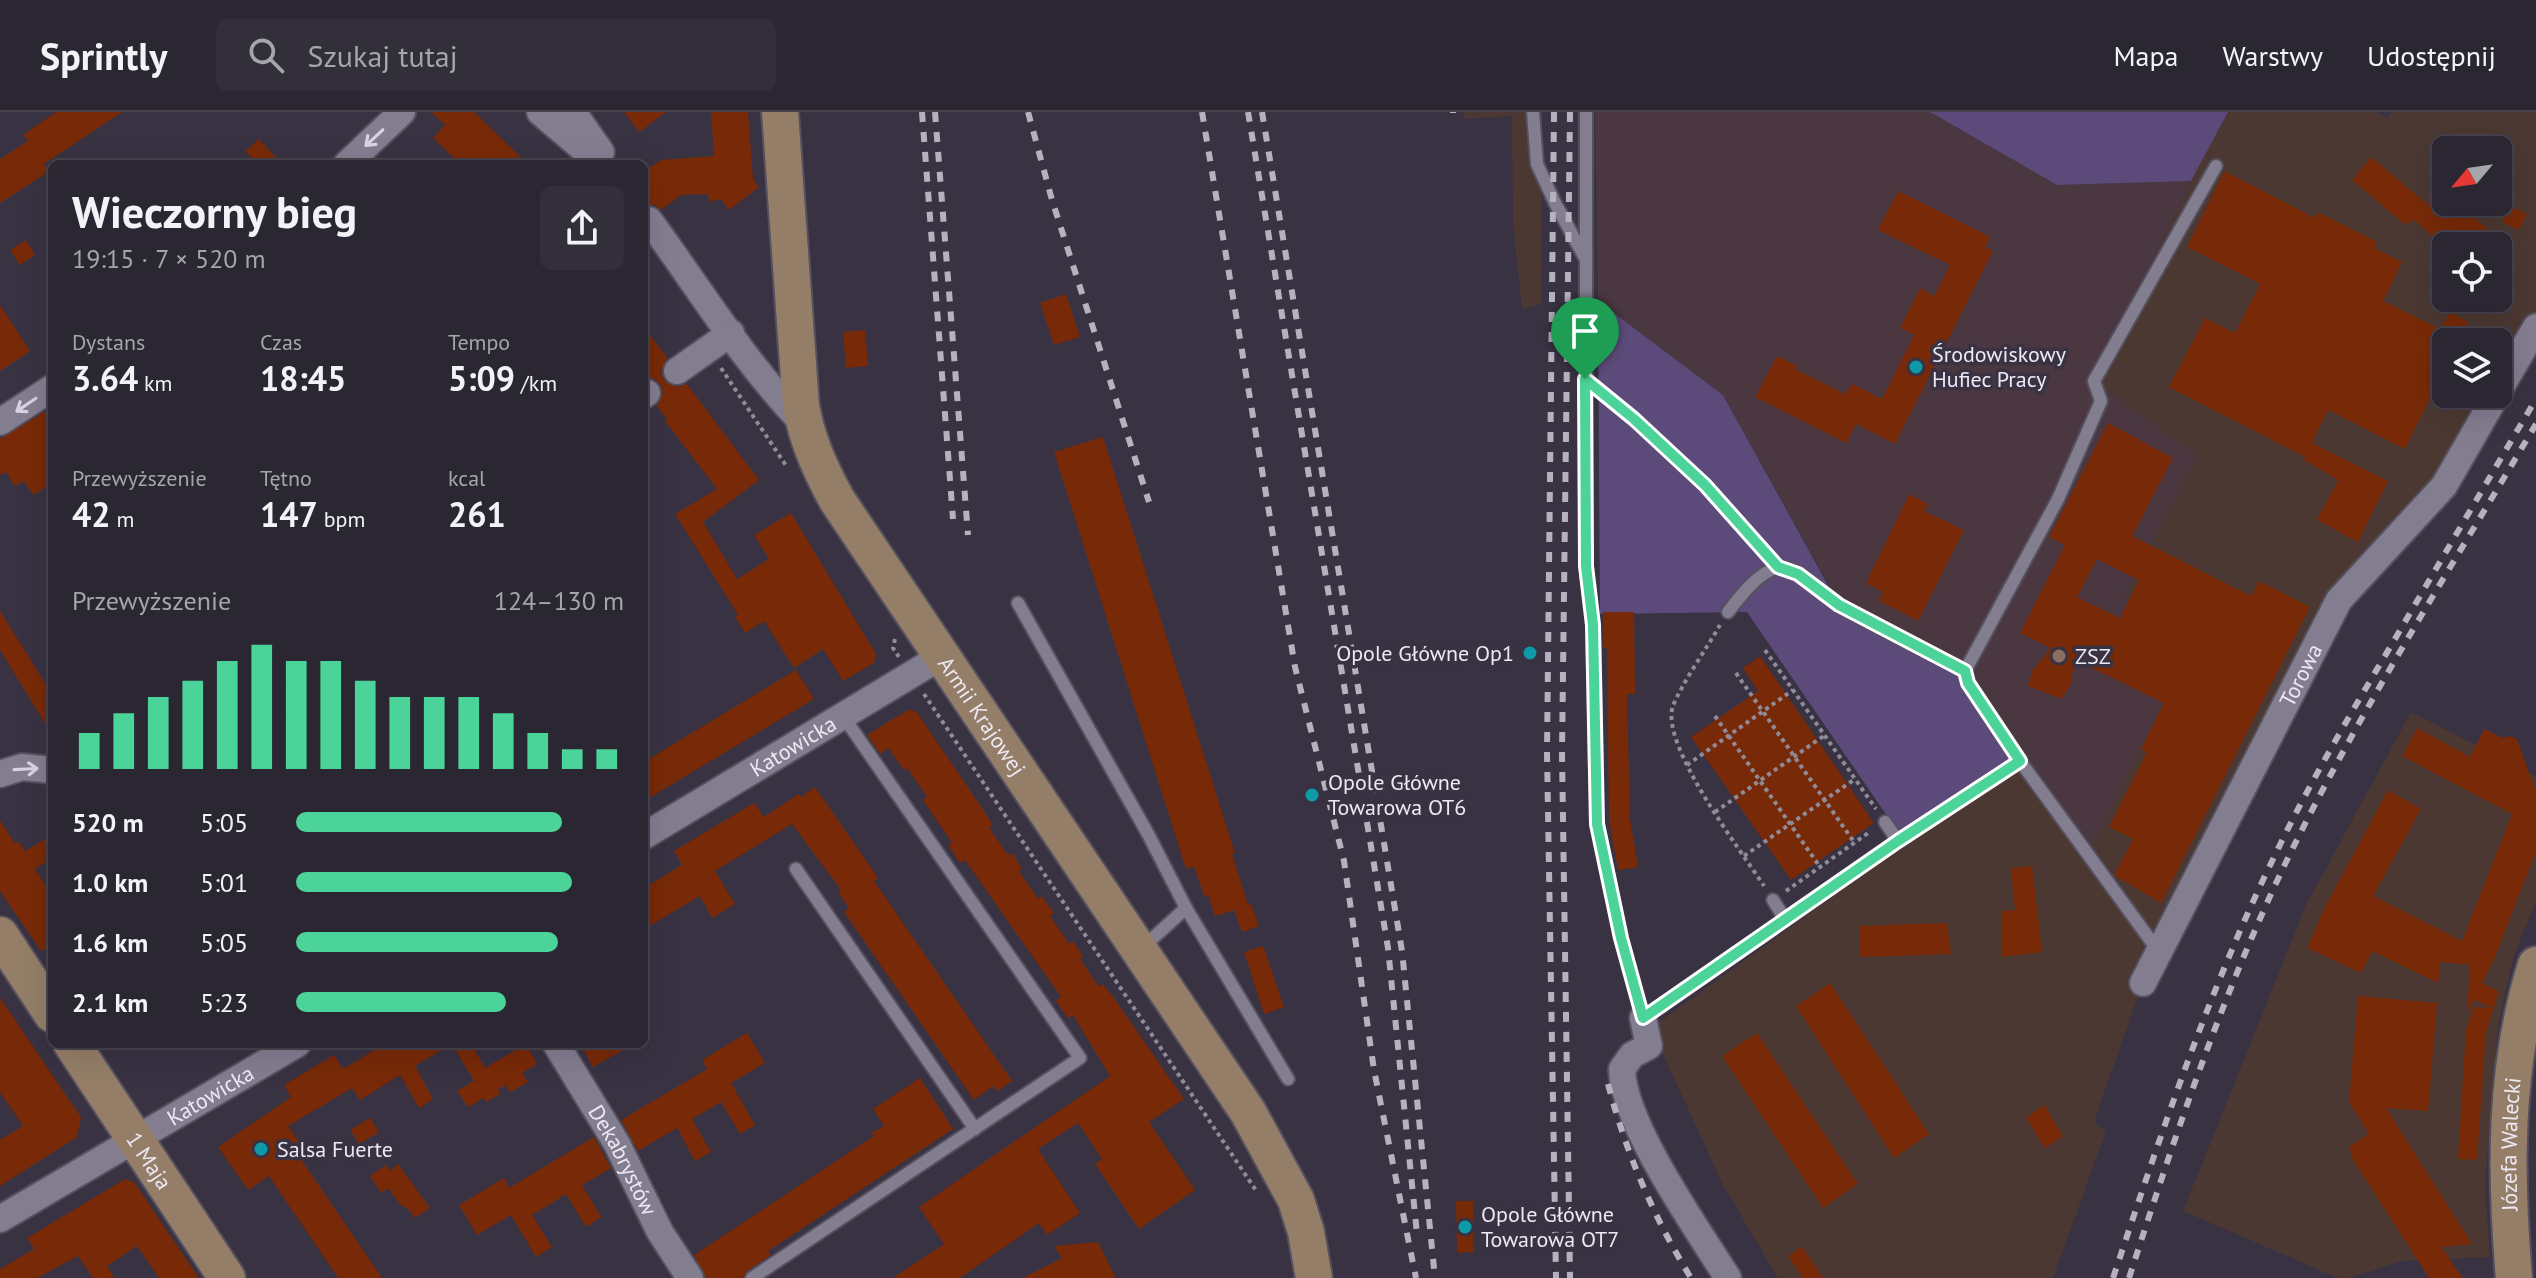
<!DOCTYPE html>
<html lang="pl">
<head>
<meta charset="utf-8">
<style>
  body { margin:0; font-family:"PT Sans",sans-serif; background:#322e3a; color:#f1f3f6; height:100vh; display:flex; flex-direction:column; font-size:30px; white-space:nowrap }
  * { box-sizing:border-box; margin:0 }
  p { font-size:26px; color:#a5a5ac }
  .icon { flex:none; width:44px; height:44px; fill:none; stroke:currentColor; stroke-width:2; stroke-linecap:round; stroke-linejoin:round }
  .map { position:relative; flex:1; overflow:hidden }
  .side { position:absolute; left:48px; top:48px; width:600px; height:888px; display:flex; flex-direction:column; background:#2a2632; border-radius:12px; box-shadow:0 8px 32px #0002,0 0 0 2px #46434d }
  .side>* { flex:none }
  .needle { width:52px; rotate:241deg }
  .tools { position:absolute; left:2432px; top:24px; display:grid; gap:16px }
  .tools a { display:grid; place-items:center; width:80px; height:80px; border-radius:12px; background:#2a2632; box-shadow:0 8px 32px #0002,0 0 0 2px #46434d; font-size:40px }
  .pin { position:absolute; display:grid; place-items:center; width:68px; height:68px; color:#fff; margin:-82px -34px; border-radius:50% 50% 50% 0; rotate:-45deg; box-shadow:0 0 8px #0007 }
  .pin .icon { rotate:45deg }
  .round { display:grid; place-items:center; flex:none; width:84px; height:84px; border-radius:12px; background:#322e3a }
  .summary { display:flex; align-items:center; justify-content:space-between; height:136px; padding:0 24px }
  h1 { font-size:44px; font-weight:700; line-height:60px }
  .figures { display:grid; grid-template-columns:repeat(3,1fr); gap:12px; height:136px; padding:8px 24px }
  .figures div { display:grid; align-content:center }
  .figures b { font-size:34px; font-weight:700 }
  .figures small { font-size:22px; font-weight:400 }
  .figures p { font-size:22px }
  .chart { height:224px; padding:16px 24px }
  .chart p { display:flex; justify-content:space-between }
  .chart svg { width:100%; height:144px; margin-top:8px; stroke:#4cd39a; stroke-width:6 }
  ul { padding:0 24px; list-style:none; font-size:26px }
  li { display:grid; grid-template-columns:128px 96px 1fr; align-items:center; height:60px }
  li i { height:20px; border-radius:10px; background:#4cd39a }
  header { display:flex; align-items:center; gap:48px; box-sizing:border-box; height:112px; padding:0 40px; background:#2a2632; border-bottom:2px solid #46434d }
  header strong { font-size:38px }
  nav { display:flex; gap:44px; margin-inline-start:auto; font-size:28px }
  .search { width:560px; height:72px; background:#322e3a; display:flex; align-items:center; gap:20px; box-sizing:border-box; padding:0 28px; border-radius:12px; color:#a5a5ac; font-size:30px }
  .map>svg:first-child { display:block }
</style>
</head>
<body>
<header>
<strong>Sprintly</strong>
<div class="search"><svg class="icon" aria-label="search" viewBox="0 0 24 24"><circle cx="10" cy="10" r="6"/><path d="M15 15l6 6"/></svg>Szukaj tutaj</div>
<nav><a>Mapa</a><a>Warstwy</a><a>Udostępnij</a></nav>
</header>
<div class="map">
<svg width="2536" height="1166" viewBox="0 0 2536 1166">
  <rect width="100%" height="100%" fill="#383243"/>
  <g fill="#4c3832" fill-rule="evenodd">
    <polygon points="1463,0 1542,0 1541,192 1522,197 1513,109 1512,4 1465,7"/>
    <path d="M2228,0H2376L2387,6L2391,0H2536V215L2498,280V230H2446V282H2497L2444,374L2339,488L2143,871L2096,1003L2095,1012L2106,1019L2053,1166H1778L1723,1073L1651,916L2020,649L2164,591L2224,537L2124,485L2196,343L2094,269L2191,69ZM2446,38H2498V90H2446ZM2446,134H2498V186H2446Z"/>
    <polygon points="2411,600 2536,664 2536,789 2514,843 2498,913 2485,1075 2490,1145 2401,1149 2350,1166 2338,1166 2183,1099 2306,793"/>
  </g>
  <polygon fill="#4a3740" points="1595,0 1930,0 2057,73 2191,69 2094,269 2197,343 2124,485 2225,538 2163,591 2089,741 2020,649 1840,493 1723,283 1598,189"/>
  <g fill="#5c4b7a">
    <polygon points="1930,0 2228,0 2191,69 2057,73"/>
    <polygon points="1598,189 1723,283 1839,493 1965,559 2020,649 1900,720 1894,714 1747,500 1600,502"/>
  </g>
  <g fill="#782a08" fill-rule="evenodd">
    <polygon points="56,0 122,0 44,52 48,60 0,91 0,47 28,29 23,23"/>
    <polygon points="431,0 474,0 528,52 460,52 433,26 445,13"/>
    <polygon points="624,0 666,0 639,20"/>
    <polygon points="711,0 748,0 753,67 759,75 729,98 721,87 711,90 707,82 681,83 661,98 655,93 644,93 644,66 648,63 649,56 661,48 714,44"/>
    <polygon points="259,27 282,52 257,52 245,39"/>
    <polygon points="2371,45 2427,92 2439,76 2446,82 2446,90 2456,90 2489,118 2476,134 2444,134 2413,107 2410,111 2403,111 2352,68"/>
    <polygon points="2224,59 2315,106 2318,100 2377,130 2374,136 2402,150 2383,189 2440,217 2450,200 2468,210 2458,230 2446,230 2446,253 2405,337 2328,298 2312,331 2388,369 2358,430 2317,408 2338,368 2304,348 2305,345 2169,275 2205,206 2235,221 2260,172 2187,135"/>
    <polygon points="1898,79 1990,125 1985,135 1993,139 1895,332 1856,312 1846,331 1755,285 1777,244 1797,254 1795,257 1845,282 1852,272 1882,287 1914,223 1900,216 1920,176 1934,184 1950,153 1878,118"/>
    <polygon points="2510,94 2527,102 2519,118 2502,110"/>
    <polygon points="26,128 35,143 20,153 10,138"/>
    <polygon points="1066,182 1080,225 1054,233 1040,191"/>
    <polygon points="0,193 30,239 0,259"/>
    <polygon points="644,215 667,246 661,260 664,269 678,275 687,272 759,368 703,410 737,467 769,447 754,423 791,401 876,542 874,551 843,569 823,537 794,556 764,509 745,521 735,505 738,503 675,402 717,377 665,309 667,307 657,294 663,281 661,273 653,266 644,266"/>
    <polygon points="865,218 868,254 846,256 843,220"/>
    <polygon points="52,295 52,371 34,383 23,369 15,374 6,360 0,363 0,327"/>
    <path d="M2108,311L2173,346L2132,424L2251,484L2259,469L2310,495L2161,791L2114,763L2133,727L2109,715L2147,640L2141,637L2164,591L2075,548L2070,574L2061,587L2028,574L2032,559L2051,536L2020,521L2065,433L2049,425ZM2097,447L2139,468L2120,506L2077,485Z"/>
    <polygon points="1103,325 1235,741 1232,742 1248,793 1251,792 1259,814 1242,820 1234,798 1215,804 1208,783 1204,784 1194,754 1186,757 1054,340"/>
    <polygon points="1909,382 1928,392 1924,399 1964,418 1918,509 1879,489 1883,480 1866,471"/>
    <polygon points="0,499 52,582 52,623 0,538"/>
    <polygon points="1603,500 1634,500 1635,582 1627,582 1630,707 1638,755 1618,758 1609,708 1607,536 1603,536"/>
    <polygon points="1760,544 1874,711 1791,768 1691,625 1758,579 1743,556"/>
    <polygon points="796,558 814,587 644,689 644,650"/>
    <polygon points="908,598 916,599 982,696 993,713 989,716 1008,743 1012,741 1022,757 1019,759 1038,787 1042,784 1054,801 1050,804 1069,832 1073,829 1083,844 1080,847 1099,875 1103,872 1116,889 1184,987 1149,1010 1195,1078 1139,1117 1095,1052 1102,1047 1078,1011 1038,1037 1080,1101 1047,1123 1039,1111 960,1166 893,1166 944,1132 919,1095 1110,964 1073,903 1068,906 1056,889 1061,885 965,748 960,751 948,733 952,731 923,688 927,685 907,656 904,658 888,636 880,642 867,623"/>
    <polygon points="2417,616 2470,645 2484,617 2503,626 2510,624 2517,627 2536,680 2536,739 2495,845 2482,871 2499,880 2486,920 2477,1048 2458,1047 2466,917 2474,895 2492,896 2474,888 2467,901 2470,853 2440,850 2438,871 2372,839 2361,861 2307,836 2325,795 2388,678 2421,697 2373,784 2462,829 2512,702 2402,644"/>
    <polygon points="815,675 878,766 874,769 1012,969 997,979 993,974 974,988 844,800 849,796 838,780 841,778 792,712 715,759 735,792 712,806 700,784 644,817 644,776 682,753 674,739 754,691 764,705 798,682 801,685"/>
    <polygon points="0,708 14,730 20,731 25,739 52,723 52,746 35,757 52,783 52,832 41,839 0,779"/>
    <polygon points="2032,754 2042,840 2002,845 2001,799 2015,798 2011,756"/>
    <polygon points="1947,811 1951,842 1860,845 1859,814"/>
    <polygon points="1263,834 1284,895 1264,902 1244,840"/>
    <polygon points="1830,871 1929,1022 1894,1046 1796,894"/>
    <polygon points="2358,884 2437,891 2428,999 2386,996 2472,1132 2441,1135 2463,1166 2429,1166 2353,1048 2349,1035 2369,1022 2349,990"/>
    <polygon points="0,886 81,1005 77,1025 0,1074 0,1028 23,1014 0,980"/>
    <polygon points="747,921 765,951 731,971 755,1013 740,1022 721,990 692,1007 711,1040 695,1049 677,1016 638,1039 621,1008 707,957 702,948"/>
    <polygon points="1757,921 1858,1072 1823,1096 1722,944"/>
    <polygon points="384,932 471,932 485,956 526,932 537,952 522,961 528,970 510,980 506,973 498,977 500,982 486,990 484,986 468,995 457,979 474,969 452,932 415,954 433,987 419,996 400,963 360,988 352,976 288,1014 305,1038 298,1043 382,1166 338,1166 269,1064 248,1078 218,1035 291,985 284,973 334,943 343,957"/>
    <polygon points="580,932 634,932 593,955"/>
    <polygon points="920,966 953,1017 768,1139 771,1143 747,1159 743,1166 706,1166 694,1143 874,1024 871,1021 884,1014 873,997"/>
    <polygon points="2044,993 2063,1024 2045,1036 2026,1006"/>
    <polygon points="370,1006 379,1020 359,1032 350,1018"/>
    <polygon points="594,1025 611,1056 582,1073 601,1105 586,1115 566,1082 547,1094 532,1103 552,1135 536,1145 511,1103 477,1123 459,1093 504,1066 509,1076"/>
    <polygon points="398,1052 430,1096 415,1106 409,1098 400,1092 388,1076 381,1081 370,1064 386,1053 390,1059"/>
    <polygon points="125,1067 134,1070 199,1166 159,1166 137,1134 107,1154 114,1166 93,1166 78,1144 37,1166 0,1166 0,1157 34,1137 27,1126"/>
    <polygon points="1456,1089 1473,1089 1474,1140 1457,1141"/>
    <polygon points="1098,1130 1116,1166 1023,1166 1062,1146 1054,1134"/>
    <polygon points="1802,1135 1823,1166 1803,1166 1788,1144"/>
  </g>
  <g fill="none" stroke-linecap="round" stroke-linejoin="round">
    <g stroke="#55505e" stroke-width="16">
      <g id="lane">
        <polyline points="1533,0 1537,52 1555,91 1584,144"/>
        <polyline points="1586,0 1586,454 1593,513 1597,712 1621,826 1643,906 1898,729 2020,649"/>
        <polyline points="1018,491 1148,722 1186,796"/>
        <path d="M1728,500C1739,486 1758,460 1777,456C1795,451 1825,484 1840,493C1879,518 1924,537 1965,559"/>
        <polyline points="1885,710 1898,729"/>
        <polyline points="796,757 975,1017"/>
        <polyline points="1773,788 1785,807"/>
        <polyline points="1141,837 1186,796 1288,967"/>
        <polyline points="2159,840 2020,649 1968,571 1965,559 2058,387 2101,289 2094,269 2216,54"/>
        <polyline points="752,1166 1080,946 843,604"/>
      </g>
    </g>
    <g stroke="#55505e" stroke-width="30">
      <g id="street">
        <polyline points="540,0 601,52"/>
        <polyline points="573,0 601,40"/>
        <polyline points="347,52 402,0"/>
        <path d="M649,108C699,176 745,252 804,312"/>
        <polyline points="677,259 731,221"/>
        <polyline points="2498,280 2536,215"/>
        <polyline points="644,283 647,281"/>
        <polyline points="0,310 52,276"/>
        <polyline points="0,662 22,655 52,658"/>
        <path id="s1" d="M644,724L942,544"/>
        <path id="s2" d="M2143,871L2339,488L2444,374L2497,282"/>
        <path d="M1643,906L1649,934L1632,943L1622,957C1623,1012 1698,1118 1728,1166"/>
        <path id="s3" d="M556,932L617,1032L660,1120L690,1166"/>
        <path id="s4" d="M0,1107L297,932"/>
      </g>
    </g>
    <g stroke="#55505e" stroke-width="40">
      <g id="secondary">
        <path id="s5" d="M780,0L801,294C807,328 820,357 837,388L1248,1000L1296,1088L1306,1120L1314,1166"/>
        <polyline points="0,823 52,902"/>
        <path id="s6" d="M72,932L227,1166"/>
        <path id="s7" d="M2514,1166C2505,1061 2504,954 2536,853"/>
      </g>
    </g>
    <g stroke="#908b99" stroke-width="4" stroke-dasharray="4 4" stroke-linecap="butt">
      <polyline points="721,256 787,355"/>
      <polyline points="1601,280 1705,373 1766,442"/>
      <path d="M1720,513C1707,536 1682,571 1673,594C1659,632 1742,740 1764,774"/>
      <polyline points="895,527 893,536 899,545"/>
      <polyline points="1765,538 1876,697"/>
      <polyline points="1736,561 1854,730"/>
      <polyline points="924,582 1257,1080"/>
      <polyline points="1715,604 1820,755"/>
      <polyline points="1687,653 1793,578"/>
      <polyline points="1715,700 1825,623"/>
      <polyline points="1744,744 1855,667"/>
      <polyline points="1786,779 1871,719"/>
    </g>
    <use href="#lane" stroke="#837d90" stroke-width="12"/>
    <use href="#street" stroke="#837d90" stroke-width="26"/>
    <use href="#secondary" stroke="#947e68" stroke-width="36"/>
    <g stroke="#b6b1be" stroke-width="6" stroke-dasharray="10 10" stroke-linecap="butt">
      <polyline points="922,0 953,407"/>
      <polyline points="935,0 968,423"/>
      <polyline points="1028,0 1052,88 1149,390"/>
      <polyline points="1202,0 1295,555 1344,749 1374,958 1416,1166"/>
      <polyline points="1248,0 1388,836 1417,1122"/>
      <polyline points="1262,0 1402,839 1435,1166"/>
      <polyline points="1453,0 1453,1"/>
      <polyline points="1554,0 1547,641 1556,1166"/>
      <polyline points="1570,0 1562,641 1570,1166"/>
      <path d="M1608,972C1626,1041 1654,1106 1691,1166"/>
      <path d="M2113,1166C2161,1022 2208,880 2275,743C2310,670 2351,601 2392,532C2440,450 2488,368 2536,287"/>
      <path d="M2129,1166C2175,1024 2222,883 2287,748C2360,598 2451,456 2536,312"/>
    </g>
  </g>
  <defs><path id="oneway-shaft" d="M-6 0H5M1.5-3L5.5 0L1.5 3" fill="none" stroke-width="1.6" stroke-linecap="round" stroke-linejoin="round" transform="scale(2)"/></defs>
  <g stroke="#d8d3e0">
    <use href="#oneway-shaft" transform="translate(374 26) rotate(137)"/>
    <use href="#oneway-shaft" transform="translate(26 293) rotate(146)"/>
    <use href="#oneway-shaft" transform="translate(26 657) rotate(-3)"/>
  </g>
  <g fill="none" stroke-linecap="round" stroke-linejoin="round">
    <g stroke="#fff" stroke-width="16">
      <polygon id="route" points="1585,267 1634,307 1705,373 1778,455 1798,462 1839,493 1965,559 1968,571 2020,649 1898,729 1643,906 1621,826 1597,712 1593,513 1586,454"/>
    </g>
    <use href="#route" stroke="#4cd39a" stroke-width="10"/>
  </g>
  <g fill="#0f9aa8" stroke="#383243" stroke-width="3">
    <circle cx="1916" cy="255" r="8"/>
    <circle cx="1530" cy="541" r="8"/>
    <circle cx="1312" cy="683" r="8"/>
    <circle cx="261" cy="1037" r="8"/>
    <circle cx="1465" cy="1115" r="8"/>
  </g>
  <circle fill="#8d6e63" stroke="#383243" stroke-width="3" cx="2059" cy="544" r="8"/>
  <g text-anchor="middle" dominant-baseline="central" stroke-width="7" stroke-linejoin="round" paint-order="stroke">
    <g font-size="22" fill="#ede9f4" stroke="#383243" text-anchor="start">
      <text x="1932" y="242">Środowiskowy<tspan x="1932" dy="25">Hufiec Pracy</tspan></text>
      <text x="1514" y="541" text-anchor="end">Opole Główne Op1</text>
      <text x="2075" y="544">ZSZ</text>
      <text x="1328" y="670">Opole Główne<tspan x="1328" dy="25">Towarowa OT6</tspan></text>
      <text x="277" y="1037">Salsa Fuerte</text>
      <text x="1481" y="1102">Opole Główne<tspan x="1481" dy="25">Towarowa OT7</tspan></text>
    </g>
    <g font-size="22" fill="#ede9f4" stroke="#383243">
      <text stroke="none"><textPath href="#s2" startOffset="346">Torowa</textPath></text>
      <text stroke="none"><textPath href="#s5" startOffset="656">Armii Krajowej</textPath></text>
      <text stroke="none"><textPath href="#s1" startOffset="174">Katowicka</textPath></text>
      <text stroke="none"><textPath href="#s4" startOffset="244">Katowicka</textPath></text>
      <text stroke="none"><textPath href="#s7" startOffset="134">Józefa Walecki</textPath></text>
      <text stroke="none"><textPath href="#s6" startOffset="140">1 Maja</textPath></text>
      <text stroke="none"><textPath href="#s3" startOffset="134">Dekabrystów</textPath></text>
    </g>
  </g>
</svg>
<div class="tools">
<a><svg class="needle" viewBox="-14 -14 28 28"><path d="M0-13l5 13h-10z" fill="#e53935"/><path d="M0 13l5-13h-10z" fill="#a5a5ac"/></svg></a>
<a><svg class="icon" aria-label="locate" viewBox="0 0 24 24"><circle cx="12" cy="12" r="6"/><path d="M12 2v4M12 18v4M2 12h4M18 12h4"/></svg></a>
<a><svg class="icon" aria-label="layers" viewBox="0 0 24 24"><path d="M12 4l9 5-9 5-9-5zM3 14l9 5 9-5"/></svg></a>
</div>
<div class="pin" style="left:1585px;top:267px;background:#1e9e55"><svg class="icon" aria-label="arrive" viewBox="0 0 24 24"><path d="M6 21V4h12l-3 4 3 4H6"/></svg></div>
<section class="side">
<div class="summary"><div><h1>Wieczorny bieg</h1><p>19:15 · 7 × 520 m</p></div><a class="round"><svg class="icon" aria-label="share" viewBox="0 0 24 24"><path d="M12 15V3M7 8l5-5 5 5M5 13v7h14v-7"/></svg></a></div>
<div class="figures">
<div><p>Dystans</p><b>3.64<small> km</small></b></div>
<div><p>Czas</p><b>18:45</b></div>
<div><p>Tempo</p><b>5:09<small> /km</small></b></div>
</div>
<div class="figures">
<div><p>Przewyższenie</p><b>42<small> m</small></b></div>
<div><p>Tętno</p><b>147<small> bpm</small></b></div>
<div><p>kcal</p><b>261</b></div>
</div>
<div class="chart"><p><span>Przewyższenie</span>124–130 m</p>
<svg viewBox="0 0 160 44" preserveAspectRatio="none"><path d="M5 44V33M15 44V27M25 44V22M35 44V17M45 44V11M55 44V6M65 44V11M75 44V11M85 44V17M95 44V22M105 44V22M115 44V22M125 44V27M135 44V33M145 44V38M155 44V38"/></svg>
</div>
<ul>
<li><b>520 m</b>5:05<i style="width:81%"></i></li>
<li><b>1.0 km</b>5:01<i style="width:84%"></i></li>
<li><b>1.6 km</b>5:05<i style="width:80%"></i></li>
<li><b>2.1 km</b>5:23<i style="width:64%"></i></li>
</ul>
</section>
</div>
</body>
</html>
